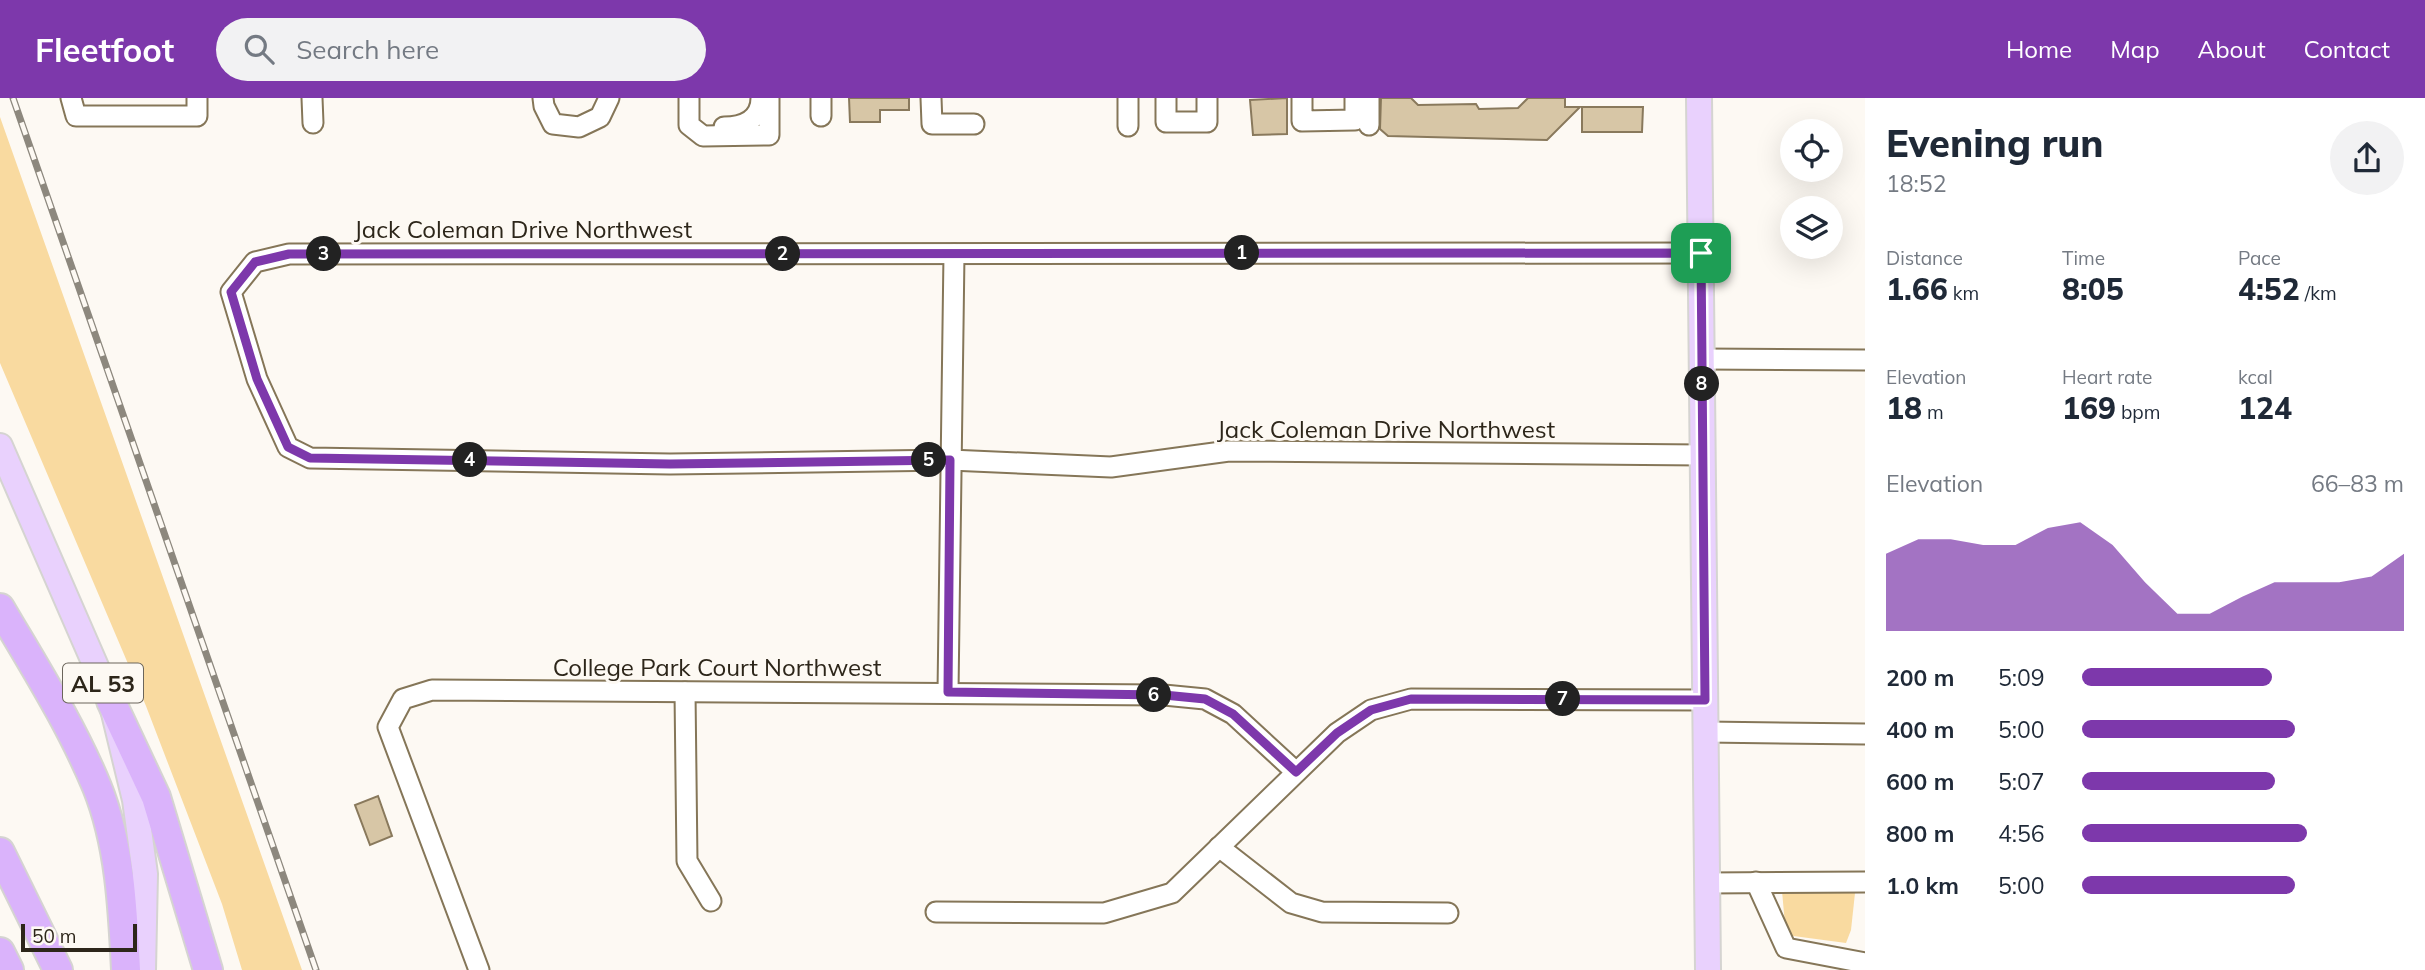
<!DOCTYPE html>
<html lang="en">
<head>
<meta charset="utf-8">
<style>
  body { margin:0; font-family:Mulish,sans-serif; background:#f2f2f3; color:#1f2937; height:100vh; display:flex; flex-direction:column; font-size:26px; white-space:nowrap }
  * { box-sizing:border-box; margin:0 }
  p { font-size:23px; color:#747a83 }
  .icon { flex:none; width:38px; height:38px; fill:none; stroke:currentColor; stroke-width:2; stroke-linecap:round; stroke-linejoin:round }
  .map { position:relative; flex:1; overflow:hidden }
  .side { display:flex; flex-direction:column; background:#fff; width:560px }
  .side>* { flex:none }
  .controls { position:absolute; left:1780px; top:21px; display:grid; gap:14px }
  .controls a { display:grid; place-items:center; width:63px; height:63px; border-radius:50%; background:#fff; box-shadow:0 7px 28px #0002; font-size:35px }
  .scale { position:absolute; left:21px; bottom:18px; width:116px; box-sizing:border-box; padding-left:7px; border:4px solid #2d261a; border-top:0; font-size:19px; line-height:24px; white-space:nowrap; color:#2d261a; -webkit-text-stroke:5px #fdf9f3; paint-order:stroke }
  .pin { position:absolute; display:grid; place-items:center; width:60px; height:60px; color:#fff; margin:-30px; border-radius:14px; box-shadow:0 4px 10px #0006 }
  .km { position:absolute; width:35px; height:35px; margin:-18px; border-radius:50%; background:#222; color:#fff; font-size:19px; line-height:35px; text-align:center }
  .round { display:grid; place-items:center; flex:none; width:74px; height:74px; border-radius:37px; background:#f2f2f3 }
  .summary { display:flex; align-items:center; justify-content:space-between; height:119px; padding:0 21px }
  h1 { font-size:38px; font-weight:800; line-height:52px }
  .stats { display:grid; grid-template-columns:repeat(3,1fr); gap:10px; height:119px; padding:7px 21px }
  .stats div { display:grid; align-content:center }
  .stats b { font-size:30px; font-weight:800 }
  .stats small { font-size:19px; font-weight:400 }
  .stats p { font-size:19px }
  .chart { height:196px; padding:14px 21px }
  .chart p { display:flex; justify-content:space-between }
  .chart svg { width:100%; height:126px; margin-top:7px; fill:#7d38ab; opacity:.7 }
  ul { padding:0 21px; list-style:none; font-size:23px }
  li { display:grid; grid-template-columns:112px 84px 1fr; align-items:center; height:52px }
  li i { height:18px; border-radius:9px; background:#7d38ab }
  header { display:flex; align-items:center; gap:42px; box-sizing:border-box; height:98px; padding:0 35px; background:#7d38ab; color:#fff }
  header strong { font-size:33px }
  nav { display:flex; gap:38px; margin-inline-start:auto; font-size:24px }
  .search { width:490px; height:63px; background:#f2f2f3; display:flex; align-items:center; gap:18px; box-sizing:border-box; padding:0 24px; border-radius:38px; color:#747a83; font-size:26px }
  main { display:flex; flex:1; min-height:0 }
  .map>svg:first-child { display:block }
</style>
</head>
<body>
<header>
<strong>Fleetfoot</strong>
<div class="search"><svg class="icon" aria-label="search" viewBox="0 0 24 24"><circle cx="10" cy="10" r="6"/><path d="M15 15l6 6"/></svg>Search here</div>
<nav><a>Home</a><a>Map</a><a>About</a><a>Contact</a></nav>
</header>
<main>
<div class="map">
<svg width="1865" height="872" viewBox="0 0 1865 872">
  <rect width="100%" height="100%" fill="#fdf9f3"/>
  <g fill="#f9daa0">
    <polygon points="0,19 302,872 242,872 222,806 146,608 0,265"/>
    <polygon points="1782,793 1852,793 1855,795 1851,832 1846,845 1786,837"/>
  </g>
  <g fill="#d7c6a6" stroke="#89795c" stroke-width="2">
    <polygon points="849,0 909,0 909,12 880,12 880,24 850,24"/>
    <polygon points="1287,0 1287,36 1253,37 1250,2"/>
    <polygon points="1381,0 1411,0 1418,7 1476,6 1479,11 1518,10 1528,0 1565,0 1565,9 1580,9 1547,42 1388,38 1380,31"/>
    <polygon points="1582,9 1643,9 1642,34 1582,34"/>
    <polygon points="378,698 392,738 370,747 355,707"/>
  </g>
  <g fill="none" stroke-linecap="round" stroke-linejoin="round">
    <g stroke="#857658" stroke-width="23">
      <g id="minor">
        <polyline points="71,0 76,18 197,18 197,0"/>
        <polyline points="312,0 313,25"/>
        <polyline points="543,0 544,8 553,26 579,29 600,19 609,0"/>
        <polyline points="689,0 689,27 703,38 769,37 769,0"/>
        <polyline points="821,0 821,18"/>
        <polyline points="931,0 932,26 974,26"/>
        <polyline points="1128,0 1128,28"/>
        <polyline points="1166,0 1166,24 1207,24 1207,0"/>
        <polyline points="1302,0 1302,23 1355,22 1355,0"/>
        <polyline points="1369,27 1369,0"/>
        <path d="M724,29C742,29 761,22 761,0"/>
        <polyline points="1701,155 289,156 255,164 231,194 257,281 288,349 310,360 670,366 950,362 1111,369 1229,353 1703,357"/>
        <polyline points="1702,261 1865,262"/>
        <polyline points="685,594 687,763 711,803"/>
        <polyline points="948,594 954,156"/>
        <polyline points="1706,634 1865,636"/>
        <polyline points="1219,749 1291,805 1322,814 1448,815"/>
        <polyline points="1756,784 1786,850 1865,865"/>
        <polyline points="1707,785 1865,784"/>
        <polyline points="936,814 1104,815 1172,795 1337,635 1371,612 1411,601 1705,602"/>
        <polyline points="479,872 388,629 403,601 432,592 1164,597 1205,601 1233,616 1296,674"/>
      </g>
    </g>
    <g stroke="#d5d4d1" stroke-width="28">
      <g id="major">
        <polyline points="1699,0 1708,872"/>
        <polyline points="0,348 111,603 135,702 145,776 143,872"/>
      </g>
    </g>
    <g stroke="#d5d4d1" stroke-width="32">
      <g id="highway">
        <path d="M0,510C34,568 71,626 97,689C120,746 123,811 126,872"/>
        <polyline points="111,603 156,699 208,872"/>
        <polyline points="0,754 58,872"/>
        <polyline points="0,854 9,872"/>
      </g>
    </g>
    <use href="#minor" stroke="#fff" stroke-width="19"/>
    <use href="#major" stroke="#e9d1fd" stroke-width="24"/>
    <use href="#highway" stroke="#dab3fb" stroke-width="28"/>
    <g stroke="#8d887e" stroke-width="7">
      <polyline id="rail" points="13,0 316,872"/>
    </g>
    <use href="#rail" stroke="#fdf9f3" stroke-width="4.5" stroke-dasharray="13" stroke-linecap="butt"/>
  </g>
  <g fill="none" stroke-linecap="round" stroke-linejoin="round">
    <g stroke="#fff" stroke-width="14">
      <polygon id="route" points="1701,155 1705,602 1411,601 1371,612 1337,635 1296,674 1233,616 1205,601 1164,597 948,594 950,362 670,366 310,360 288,349 257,281 231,194 255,164 289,156"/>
    </g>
    <use href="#route" stroke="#7d38ab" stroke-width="9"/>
  </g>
  <g text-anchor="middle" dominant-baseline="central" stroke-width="6" stroke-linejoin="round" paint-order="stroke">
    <rect fill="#fdf9f3" stroke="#6b655b" stroke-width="2" x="63" y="565.5" width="80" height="39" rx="5"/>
    <g font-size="23" font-weight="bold" fill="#2d261a">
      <text x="103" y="585">AL 53</text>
    </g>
    <g font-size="24" fill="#2d261a" stroke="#fdf9f3">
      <text x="523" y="131">Jack Coleman Drive Northwest</text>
      <text x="1386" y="331">Jack Coleman Drive Northwest</text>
      <text x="717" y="569">College Park Court Northwest</text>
    </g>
  </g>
</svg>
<div class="controls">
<a><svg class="icon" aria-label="locate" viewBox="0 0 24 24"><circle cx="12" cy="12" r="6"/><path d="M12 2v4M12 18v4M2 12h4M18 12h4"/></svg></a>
<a><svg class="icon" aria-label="layers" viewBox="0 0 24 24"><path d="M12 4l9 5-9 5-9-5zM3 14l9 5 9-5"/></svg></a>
</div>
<div class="scale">50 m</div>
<div class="pin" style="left:1701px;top:155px;background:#1e9e55"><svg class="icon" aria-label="arrive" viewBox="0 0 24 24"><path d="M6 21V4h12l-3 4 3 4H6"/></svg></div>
<b class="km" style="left:1242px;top:155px">1</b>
<b class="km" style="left:783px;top:156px">2</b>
<b class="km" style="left:324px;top:156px">3</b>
<b class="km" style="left:470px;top:362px">4</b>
<b class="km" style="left:929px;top:362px">5</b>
<b class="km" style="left:1154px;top:597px">6</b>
<b class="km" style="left:1563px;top:601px">7</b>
<b class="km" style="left:1702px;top:286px">8</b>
</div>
<section class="side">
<div class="summary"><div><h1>Evening run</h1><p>18:52</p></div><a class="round"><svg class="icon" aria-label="share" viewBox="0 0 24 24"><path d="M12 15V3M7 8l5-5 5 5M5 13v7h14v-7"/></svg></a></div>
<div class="stats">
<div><p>Distance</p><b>1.66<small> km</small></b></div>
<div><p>Time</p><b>8:05</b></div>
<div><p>Pace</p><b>4:52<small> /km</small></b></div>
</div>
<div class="stats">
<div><p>Elevation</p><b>18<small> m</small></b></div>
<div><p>Heart rate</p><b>169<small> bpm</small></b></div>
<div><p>kcal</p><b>124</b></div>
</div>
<div class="chart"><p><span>Elevation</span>66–83 m</p>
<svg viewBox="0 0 160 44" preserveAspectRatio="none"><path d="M0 44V17L10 12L20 12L30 14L40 14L50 8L60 6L70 14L80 27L90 38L100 38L110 32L120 27L130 27L140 27L150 25L160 17V44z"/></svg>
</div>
<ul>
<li><b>200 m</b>5:09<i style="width:59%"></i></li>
<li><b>400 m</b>5:00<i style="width:66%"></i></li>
<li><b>600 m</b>5:07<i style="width:60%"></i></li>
<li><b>800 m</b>4:56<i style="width:70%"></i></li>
<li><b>1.0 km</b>5:00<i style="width:66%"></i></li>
</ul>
</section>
</main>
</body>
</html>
